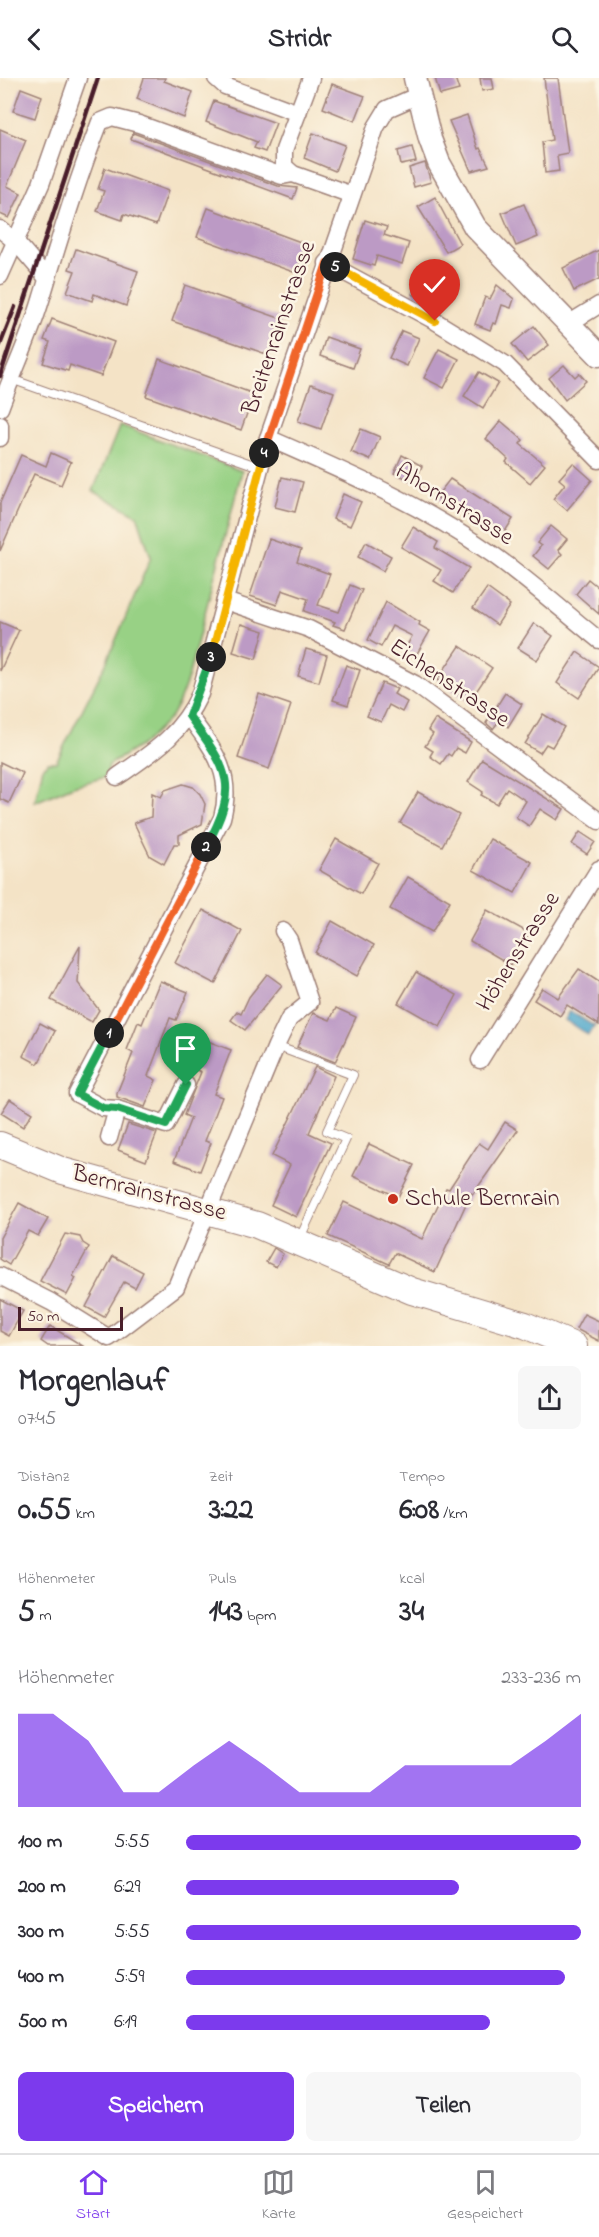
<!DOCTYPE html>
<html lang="de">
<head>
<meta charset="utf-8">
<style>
  body { margin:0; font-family:"Indie Flower",sans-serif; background:#f7f7f7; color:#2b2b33; height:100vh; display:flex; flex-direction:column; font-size:22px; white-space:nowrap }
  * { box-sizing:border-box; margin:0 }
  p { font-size:20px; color:#7c7c81 }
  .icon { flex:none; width:33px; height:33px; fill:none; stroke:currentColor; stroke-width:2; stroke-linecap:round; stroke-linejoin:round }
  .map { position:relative; height:1268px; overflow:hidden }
  .side { display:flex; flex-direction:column; background:#fff; flex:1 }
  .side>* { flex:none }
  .scale { position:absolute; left:18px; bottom:15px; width:105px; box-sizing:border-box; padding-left:6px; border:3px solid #4a1f2b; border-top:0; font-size:16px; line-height:21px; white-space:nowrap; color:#4a1f2b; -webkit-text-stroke:4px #fcf5e5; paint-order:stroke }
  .pin { position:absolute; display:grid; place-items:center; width:51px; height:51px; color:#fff; margin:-62px -26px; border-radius:50% 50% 50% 0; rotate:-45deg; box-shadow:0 0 6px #0007 }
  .pin .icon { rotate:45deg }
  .km { position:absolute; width:30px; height:30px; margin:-15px; border-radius:50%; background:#222; color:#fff; font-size:16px; line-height:30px; text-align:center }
  .round { display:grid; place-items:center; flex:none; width:63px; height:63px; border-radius:9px; background:#f7f7f7 }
  .head { display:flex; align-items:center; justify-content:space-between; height:102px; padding:0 18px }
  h1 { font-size:33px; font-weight:700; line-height:45px }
  .stats { display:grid; grid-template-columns:repeat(3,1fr); gap:9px; height:102px; padding:6px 18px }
  .stats div { display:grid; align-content:center }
  .stats b { font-size:30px; font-weight:700 }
  .stats small { font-size:16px; font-weight:400 }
  .stats p { font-size:16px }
  .chart { height:168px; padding:12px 18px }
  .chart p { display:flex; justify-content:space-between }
  .chart svg { width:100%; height:108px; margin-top:6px; fill:#7c3aed; opacity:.7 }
  .button { display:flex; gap:12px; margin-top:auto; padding:12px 18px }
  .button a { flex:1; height:69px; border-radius:9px; background:#7c3aed; color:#fff; font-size:24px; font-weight:700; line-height:69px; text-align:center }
  .button a+a { background:#f7f7f7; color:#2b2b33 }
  ul { padding:0 18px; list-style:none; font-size:20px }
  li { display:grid; grid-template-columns:96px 72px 1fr; align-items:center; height:45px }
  li i { height:15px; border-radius:8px; background:#7c3aed }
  header { display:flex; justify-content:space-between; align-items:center; height:78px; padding:0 18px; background:#fff; font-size:27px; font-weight:700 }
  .menu { display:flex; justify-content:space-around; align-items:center; height:84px; border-top:2px solid #e1e1e2; background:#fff; font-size:16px; color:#7c7c81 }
  .menu a { display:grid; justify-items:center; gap:3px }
  .menu .active { color:#7c3aed }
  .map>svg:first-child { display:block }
</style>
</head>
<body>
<header><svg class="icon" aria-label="back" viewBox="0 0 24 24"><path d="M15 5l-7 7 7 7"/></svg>Stridr<svg class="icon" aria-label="search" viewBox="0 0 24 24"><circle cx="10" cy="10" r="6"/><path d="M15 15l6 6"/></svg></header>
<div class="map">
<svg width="599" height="1268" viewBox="0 0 599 1268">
  <rect width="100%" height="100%" fill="#fcf5e5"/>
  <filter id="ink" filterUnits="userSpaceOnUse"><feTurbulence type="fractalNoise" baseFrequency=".0167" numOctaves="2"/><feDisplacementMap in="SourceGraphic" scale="12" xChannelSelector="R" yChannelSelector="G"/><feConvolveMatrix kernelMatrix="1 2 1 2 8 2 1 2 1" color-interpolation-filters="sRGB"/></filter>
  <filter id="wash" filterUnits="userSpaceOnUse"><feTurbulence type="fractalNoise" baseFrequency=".008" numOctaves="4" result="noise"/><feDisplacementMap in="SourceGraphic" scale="24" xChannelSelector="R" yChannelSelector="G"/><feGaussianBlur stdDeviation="1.35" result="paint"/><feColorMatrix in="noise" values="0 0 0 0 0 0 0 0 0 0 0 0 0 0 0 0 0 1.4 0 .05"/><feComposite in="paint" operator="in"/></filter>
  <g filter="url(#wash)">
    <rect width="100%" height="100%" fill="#f4e3c6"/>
    <polygon fill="#98d185" stroke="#717858" stroke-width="1.5" points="120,347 242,393 188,600 179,624 170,640 146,664 109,687 106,699 73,708 35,724 43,689 48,684 56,684 106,585 151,479 137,437 93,413"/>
    <polygon fill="#4ca6ca" stroke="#4b627a" stroke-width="1.5" points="570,933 592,947 596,946 588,957 565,942"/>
    <g id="blocks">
      <g fill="#bc9ac5">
        <polygon points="144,0 165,0 164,3 193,14 184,40 137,21"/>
        <polygon points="435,0 455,0 459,12 440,17"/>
        <polygon points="480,0 492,0 494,11 482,13"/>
        <polygon points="544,0 558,0 568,75 557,77 559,93 545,95 542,64 552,62"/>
        <polygon points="332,6 365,18 355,43 323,30"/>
        <polygon points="21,10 42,18 35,40 13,33"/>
        <polygon points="214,23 276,45 265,74 254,70 257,64 206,44"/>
        <polygon points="467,37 478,71 480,70 489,88 471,93 449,43"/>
        <polygon points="0,51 26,62 7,108 21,115 9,140 0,136"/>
        <polygon points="133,55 278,108 297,110 293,121 131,61"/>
        <polygon points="313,55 345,67 335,93 304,80"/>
        <polygon points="412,69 416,84 401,87 398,73"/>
        <polygon points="425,85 431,104 414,109 409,90"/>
        <polygon points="105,90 168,113 156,147 124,136 122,142 97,133 104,113 98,111"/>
        <polygon points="435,119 460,166 446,174 418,129"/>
        <polygon points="524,126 538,159 516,168 502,135"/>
        <polygon points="208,130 306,166 296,195 197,159"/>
        <polygon points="365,142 387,149 384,157 409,165 402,186 377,178 374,188 353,181"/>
        <polygon points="76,171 138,193 126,228 94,216 92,223 67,214 75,193 69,191"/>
        <polygon points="599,172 599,201 574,213 563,190"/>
        <polygon points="423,186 441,192 430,223 412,216"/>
        <polygon points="185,207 282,241 269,277 172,243"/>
        <polygon points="497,207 514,221 511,230 502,227 496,246 493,245 490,252 475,246 485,219 490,221"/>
        <polygon points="52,241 114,264 101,298 70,287 68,293 43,285 50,264 44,262"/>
        <polygon points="534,248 549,267 527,284 512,266"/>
        <polygon points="402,253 419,260 407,288 389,280"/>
        <polygon points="326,259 360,271 353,290 320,278"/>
        <polygon points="439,271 459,281 444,310 424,300"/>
        <polygon points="159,281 254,316 241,352 146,318"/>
        <polygon points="564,287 575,299 579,295 586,303 565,322 549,300"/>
        <polygon points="479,294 498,305 483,330 464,318"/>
        <polygon points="311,306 334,314 321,351 298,343"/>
        <polygon points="501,343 523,362 520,366 545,387 530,405 506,384 508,381 486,361"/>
        <polygon points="361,351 380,359 370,382 351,374"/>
        <polygon points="51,375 71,384 61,407 34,396 0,473 0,425 21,377 46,388"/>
        <polygon points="402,377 422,388 415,404 394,395"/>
        <polygon points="573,385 592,402 567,432 553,421 565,406 559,401"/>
        <polygon points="282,399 303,404 295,434 275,429"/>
        <polygon points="450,401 513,441 502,458 436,419"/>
        <polygon points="343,416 361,424 350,448 333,441"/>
        <polygon points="551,448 567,461 558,472 562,476 549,491 533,478 541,468 537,465"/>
        <polygon points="413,449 438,464 435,470 469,490 453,515 434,503 441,492 401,469"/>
        <polygon points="269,461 301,472 297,484 330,496 318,527 339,534 350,507 362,512 345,551 333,547 335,544 304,533 308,521 282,512 277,527 250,518"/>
        <polygon points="366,464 391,478 383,493 358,479"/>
        <polygon points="588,501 599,510 599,536 576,516"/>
        <polygon points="487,510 510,527 497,547 473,530"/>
        <polygon points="386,524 420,544 419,547 430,553 415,579 404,573 412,558 392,548 381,569 368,562"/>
        <polygon points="0,544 19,552 0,593"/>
        <polygon points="534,545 553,558 537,582 518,570"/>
        <polygon points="241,546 264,553 256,581 233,574"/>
        <polygon points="460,568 492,590 469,624 437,602"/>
        <polygon points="306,571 327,577 319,604 298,598"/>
        <polygon points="577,574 599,589 579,620 557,605"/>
        <polygon points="346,587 360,592 348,627 333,622"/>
        <polygon points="382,605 397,611 394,616 407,624 402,634 389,627 381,644 367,638"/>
        <polygon points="505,615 522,626 508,649 499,643 493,651 486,645"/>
        <polygon points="259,616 291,627 269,691 238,680"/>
        <polygon points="543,636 564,649 552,669 546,666 540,675 525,666"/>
        <polygon points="435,641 471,664 465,675 456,670 451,678 448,676 441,686 430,678 433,673 425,668 433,656 428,652"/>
        <polygon points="482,681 564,731 557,742 540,731 529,748 516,739 526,723 507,710 497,726 481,717 483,714 468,704"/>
        <polygon points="0,684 23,695 9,725 0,721"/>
        <polygon points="183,706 193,709 200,716 205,726 202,746 179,757 179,766 174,766 164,786 150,778 134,745 151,739 152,715 161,719 165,712"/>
        <polygon points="418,714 459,737 442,768 400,745"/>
        <polygon points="580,754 595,764 587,776 572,766"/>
        <polygon points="336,761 378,785 361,816 319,792"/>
        <polygon points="490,761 532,784 515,815 473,792"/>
        <polygon points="408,799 450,823 432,854 390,831"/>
        <polygon points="203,832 242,853 215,906 175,885"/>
        <polygon points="487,832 529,855 511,887 470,863"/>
        <polygon points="332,843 374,867 357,898 315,875"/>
        <polygon points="80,868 78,905 99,932 92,944 51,922"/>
        <polygon points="579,891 599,904 599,947 567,927 560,938 534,922 542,910 558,920"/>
        <polygon points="416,894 457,917 440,949 398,925"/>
        <polygon points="267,896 282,907 245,952 231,942 237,934 241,936 249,919"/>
        <polygon points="160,903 188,914 176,942 170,940 148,998 156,1002 145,1029 117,1019 117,1015 133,975 127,972 138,944 142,946"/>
        <polygon points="336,930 356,939 335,984 297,969 313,935 330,942"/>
        <polygon points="40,945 55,953 38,986 23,978"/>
        <polygon points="205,962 231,972 214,1016 222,1019 205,1063 211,1065 200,1093 174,1083 191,1040 184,1037 201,994 194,991"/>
        <polygon points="315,989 334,998 309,1055 331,1065 296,1139 271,1127 290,1087 272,1078"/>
        <polygon points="10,1021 32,1035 23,1049 1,1035"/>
        <polygon points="505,1044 518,1052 473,1116 471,1115 435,1194 395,1175 389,1186 328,1158 344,1124 422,1161 446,1110 449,1111 479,1065 488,1071"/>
        <polygon points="128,1046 157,1055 146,1083 118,1072"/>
        <polygon points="369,1066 414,1087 398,1119 353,1098"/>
        <polygon points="19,1125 48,1141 38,1158 28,1153 9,1187 0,1181 0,1160"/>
        <polygon points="65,1156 80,1159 83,1165 89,1169 73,1198 76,1200 67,1217 40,1203"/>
        <polygon points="274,1170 283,1176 276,1189 266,1184"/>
        <polygon points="113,1178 143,1194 135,1210 124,1204 104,1239 86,1229"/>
        <polygon points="0,1221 23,1233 9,1258 0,1253"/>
        <polygon points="584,1236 599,1243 599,1263 576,1251"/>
        <polygon points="50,1248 83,1268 48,1268 41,1263"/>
      </g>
    </g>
  </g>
  <g filter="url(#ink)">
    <use href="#blocks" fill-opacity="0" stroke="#9f8178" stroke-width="1.5"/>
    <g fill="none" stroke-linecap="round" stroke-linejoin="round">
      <g stroke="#9f8178" stroke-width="10">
        <g id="service">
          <polyline points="11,301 251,386"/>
          <polyline points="276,968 353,997 327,1053 346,1061 299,1162"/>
        </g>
      </g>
      <g stroke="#9f8178" stroke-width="19">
        <g id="minor">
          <polyline points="216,0 225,8 298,35"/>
          <polyline points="311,0 284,72 284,88 293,96 352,117"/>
          <polyline points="0,151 16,164 46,199"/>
          <polyline points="327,185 435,243 505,286 599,382"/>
          <polyline points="0,198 41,106 78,0"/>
          <polyline points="568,246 599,227"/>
          <path d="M0,330C13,294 30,259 41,222C59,163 77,102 100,44L112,39L139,46L282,98L293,96"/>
          <polyline points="0,347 0,360"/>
          <path d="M268,360C346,394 422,427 492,476C529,502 564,534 599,562"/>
          <polyline points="225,523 309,551 415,606 599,743"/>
          <path d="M117,699C153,674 181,657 200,616L268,360L376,49L387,31L419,17"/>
          <polyline points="480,982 599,791"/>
          <path d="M186,1007L166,1047L117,1031L103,1030L77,1016L222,740C234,696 214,672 189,638"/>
          <polyline points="109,1060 117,1031"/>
          <polyline points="0,1198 51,1224 109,1260 176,1209 276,968 289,941 310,924 289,862 283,853"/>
        </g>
      </g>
      <g stroke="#9f8178" stroke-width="25">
        <polyline id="secondary" points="415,0 430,61 439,85 475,149 599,277"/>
      </g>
      <g stroke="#9f8178" stroke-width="28">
        <polyline id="primary" points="0,1067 63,1093 257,1147 412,1213 525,1247 574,1268"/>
      </g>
      <use href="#service" stroke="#fff" stroke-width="8"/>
      <use href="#minor" stroke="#fff" stroke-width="16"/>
      <use href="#secondary" stroke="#fff" stroke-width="22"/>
      <use href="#primary" stroke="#fff" stroke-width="26"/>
      <g stroke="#4a1f2b" stroke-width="4.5">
        <polyline points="0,267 15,229"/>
        <polyline points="0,298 98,0"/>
      </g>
    </g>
  </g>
  <g fill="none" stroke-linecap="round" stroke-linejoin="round" filter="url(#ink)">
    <g stroke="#fff" stroke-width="12">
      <polyline id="split-1" points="109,955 77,1016 103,1030 117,1031 166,1047 186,1007"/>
    </g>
    <g stroke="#fff" stroke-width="12">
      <polyline id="split-2" points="109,955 206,769"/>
    </g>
    <g stroke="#fff" stroke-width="12">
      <path id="split-3" d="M206,769C240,707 229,693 189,638L211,579"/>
    </g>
    <g stroke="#fff" stroke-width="12">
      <polyline id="split-4" points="211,579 264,375"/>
    </g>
    <g stroke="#fff" stroke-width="12">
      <polyline id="split-5" points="264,375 327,185 335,189"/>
    </g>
    <g stroke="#fff" stroke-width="12">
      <polyline id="split-6" points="335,189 435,243"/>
    </g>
    <use href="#split-1" stroke="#22a559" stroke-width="8"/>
    <use href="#split-2" stroke="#f0652b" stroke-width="8"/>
    <use href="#split-3" stroke="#22a559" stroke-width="8"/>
    <use href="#split-4" stroke="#f5b400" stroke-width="8"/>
    <use href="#split-5" stroke="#f0652b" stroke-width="8"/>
    <use href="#split-6" stroke="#f5b400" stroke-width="8"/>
  </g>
  <circle fill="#c8321e" stroke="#fcf5e5" stroke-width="2" cx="393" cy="1121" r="6"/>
  <g text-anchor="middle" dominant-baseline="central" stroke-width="5" stroke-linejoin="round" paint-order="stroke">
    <g font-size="24" fill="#4a1f2b" stroke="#fcf5e5">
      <text transform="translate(280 250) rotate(-71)">Breitenrainstrasse</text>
      <text transform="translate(454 427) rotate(32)">Ahornstrasse</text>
      <text transform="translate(449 606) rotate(34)">Eichenstrasse</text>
      <text transform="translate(519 874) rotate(-58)">Höhenstrasse</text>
      <text transform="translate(149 1116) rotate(15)">Bernrainstrasse</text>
    </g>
    <g font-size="24" fill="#4a1f2b" stroke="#fcf5e5" text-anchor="start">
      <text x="405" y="1121">Schule Bernrain</text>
    </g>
  </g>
</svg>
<div class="scale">50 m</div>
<div class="pin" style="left:186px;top:1007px;background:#1e9e55"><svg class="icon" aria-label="arrive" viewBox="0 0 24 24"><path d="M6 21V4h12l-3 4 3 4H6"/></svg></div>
<div class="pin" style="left:435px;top:243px;background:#d93025"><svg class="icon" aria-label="check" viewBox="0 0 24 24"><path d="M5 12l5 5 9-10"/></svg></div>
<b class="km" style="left:109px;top:955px">1</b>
<b class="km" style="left:206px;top:769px">2</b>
<b class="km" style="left:211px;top:579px">3</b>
<b class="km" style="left:264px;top:375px">4</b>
<b class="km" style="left:335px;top:189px">5</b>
</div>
<section class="side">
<div class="head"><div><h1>Morgenlauf</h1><p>07:45</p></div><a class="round"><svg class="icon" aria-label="share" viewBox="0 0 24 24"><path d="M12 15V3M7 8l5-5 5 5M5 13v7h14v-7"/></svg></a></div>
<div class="stats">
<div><p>Distanz</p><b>0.55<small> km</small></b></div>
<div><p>Zeit</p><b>3:22</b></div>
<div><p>Tempo</p><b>6:08<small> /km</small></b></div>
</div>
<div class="stats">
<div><p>Höhenmeter</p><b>5<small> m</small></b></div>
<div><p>Puls</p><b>143<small> bpm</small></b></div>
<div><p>kcal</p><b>34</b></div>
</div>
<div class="chart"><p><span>Höhenmeter</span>233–236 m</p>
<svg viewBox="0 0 160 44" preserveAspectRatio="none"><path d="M0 44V6L10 6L20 17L30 38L40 38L50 27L60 17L70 27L80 38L90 38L100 38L110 27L120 27L130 27L140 27L150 17L160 6V44z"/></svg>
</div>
<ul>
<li><b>100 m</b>5:55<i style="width:100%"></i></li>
<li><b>200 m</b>6:29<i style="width:69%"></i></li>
<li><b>300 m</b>5:55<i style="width:100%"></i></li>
<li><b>400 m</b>5:59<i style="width:96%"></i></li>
<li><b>500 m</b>6:19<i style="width:77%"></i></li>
</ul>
<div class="button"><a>Speichern</a><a>Teilen</a></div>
</section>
<nav class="menu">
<a class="active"><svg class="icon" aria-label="home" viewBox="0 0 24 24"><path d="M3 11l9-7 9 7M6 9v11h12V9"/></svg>Start</a>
<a><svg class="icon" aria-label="map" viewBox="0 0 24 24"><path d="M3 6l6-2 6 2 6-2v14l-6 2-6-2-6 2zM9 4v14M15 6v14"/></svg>Karte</a>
<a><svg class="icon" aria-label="saved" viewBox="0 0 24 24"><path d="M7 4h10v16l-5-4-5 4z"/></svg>Gespeichert</a>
</nav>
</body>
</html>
